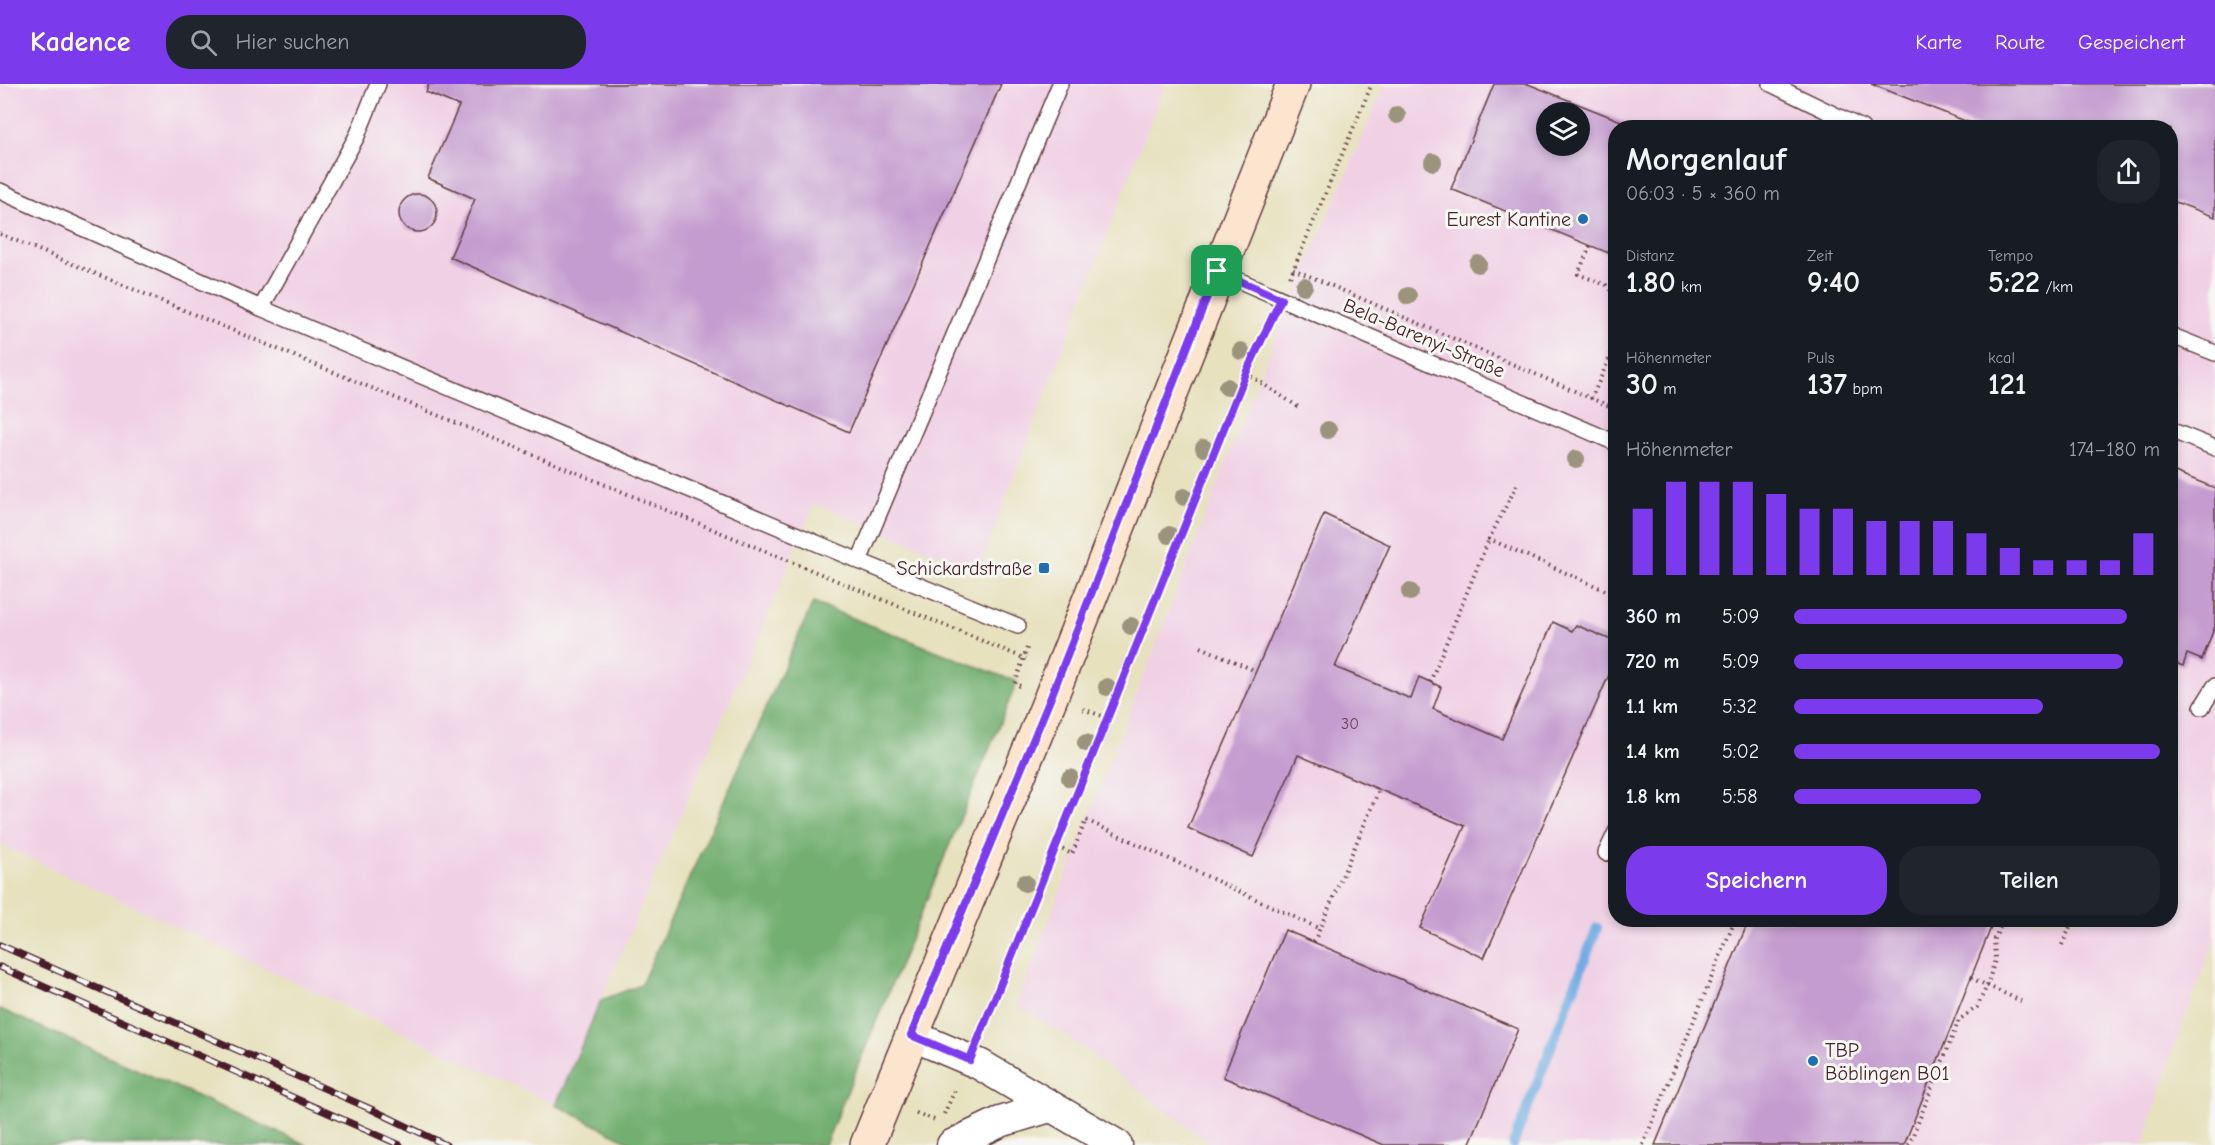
<!DOCTYPE html>
<html lang="de">
<head>
<meta charset="utf-8">
<style>
  body { margin:0; font-family:"Comic Neue",sans-serif; background:#20242c; color:#f1f3f6; height:100vh; display:flex; flex-direction:column; font-size:22px; white-space:nowrap }
  * { box-sizing:border-box; margin:0 }
  p { font-size:20px; color:#9ea1a6 }
  .icon { flex:none; width:33px; height:33px; fill:none; stroke:currentColor; stroke-width:2; stroke-linecap:round; stroke-linejoin:round }
  .map { position:relative; flex:1; overflow:hidden }
  .sheet { position:absolute; left:1608px; top:36px; width:570px; height:807px; display:flex; flex-direction:column; background:#171b24; border-radius:24px; box-shadow:0 3px 9px #0003 }
  .sheet>* { flex:none }
  .controls { position:absolute; left:1536px; top:18px; display:grid; gap:12px }
  .controls a { display:grid; place-items:center; width:54px; height:54px; border-radius:50%; background:#171b24; box-shadow:0 3px 9px #0003; font-size:30px }
  .pin { position:absolute; display:grid; place-items:center; width:51px; height:51px; color:#fff; margin:-26px; border-radius:12px; box-shadow:0 3px 9px #0006 }
  .round { display:grid; place-items:center; flex:none; width:63px; height:63px; border-radius:24px; background:#20242c }
  .headline { display:flex; align-items:center; justify-content:space-between; height:102px; padding:0 18px }
  h1 { font-size:33px; font-weight:700; line-height:45px }
  .figures { display:grid; grid-template-columns:repeat(3,1fr); gap:9px; height:102px; padding:6px 18px }
  .figures div { display:grid; align-content:center }
  .figures b { font-size:30px; font-weight:700 }
  .figures small { font-size:16px; font-weight:400 }
  .figures p { font-size:16px }
  .chart { height:168px; padding:12px 18px }
  .chart p { display:flex; justify-content:space-between }
  .chart svg { width:100%; height:108px; margin-top:6px; stroke:#7c3aed; stroke-width:6 }
  .action { display:flex; gap:12px; margin-top:auto; padding:12px 18px }
  .action a { flex:1; height:69px; border-radius:24px; background:#7c3aed; color:#fff; font-size:24px; font-weight:700; line-height:69px; text-align:center }
  .action a+a { background:#20242c; color:#f1f3f6 }
  ul { padding:0 18px; list-style:none; font-size:20px }
  li { display:grid; grid-template-columns:96px 72px 1fr; align-items:center; height:45px }
  li i { height:15px; border-radius:8px; background:#7c3aed }
  header { display:flex; align-items:center; gap:36px; box-sizing:border-box; height:84px; padding:0 30px; background:#7c3aed; color:#fff }
  header strong { font-size:28px }
  nav { display:flex; gap:33px; margin-inline-start:auto; font-size:21px }
  .search { width:420px; height:54px; background:#20242c; display:flex; align-items:center; gap:15px; box-sizing:border-box; padding:0 21px; border-radius:24px; color:#9ea1a6; font-size:22px }
  .map>svg:first-child { display:block }
</style>
</head>
<body>
<header>
<strong>Kadence</strong>
<div class="search"><svg class="icon" aria-label="search" viewBox="0 0 24 24"><circle cx="10" cy="10" r="6"/><path d="M15 15l6 6"/></svg>Hier suchen</div>
<nav><a>Karte</a><a>Route</a><a>Gespeichert</a></nav>
</header>
<div class="map">
<svg width="2215" height="1061" viewBox="0 0 2215 1061">
  <rect width="100%" height="100%" fill="#f6f6f2"/>
  <filter id="ink" filterUnits="userSpaceOnUse"><feTurbulence type="fractalNoise" baseFrequency=".0167" numOctaves="2"/><feDisplacementMap in="SourceGraphic" scale="12" xChannelSelector="R" yChannelSelector="G"/><feConvolveMatrix kernelMatrix="1 2 1 2 8 2 1 2 1" color-interpolation-filters="sRGB"/></filter>
  <filter id="wash" filterUnits="userSpaceOnUse"><feTurbulence type="fractalNoise" baseFrequency=".008" numOctaves="4" result="noise"/><feDisplacementMap in="SourceGraphic" scale="24" xChannelSelector="R" yChannelSelector="G"/><feGaussianBlur stdDeviation="1.35" result="paint"/><feColorMatrix in="noise" values="0 0 0 0 0 0 0 0 0 0 0 0 0 0 0 0 0 1.4 0 .05"/><feComposite in="paint" operator="in"/></filter>
  <g filter="url(#wash)">
    <rect width="100%" height="100%" fill="#e7e1be"/>
    <g fill="#f0d0e4" fill-rule="evenodd">
      <polygon points="0,0 1165,0 978,487 815,420 556,1021 0,760"/>
      <path d="M1385,0H2215V854L2175,961L2144,1061H1212L1065,951L1016,921L1266,276ZM1546,28H1580V62H1546ZM1616,44H2170V836H1616Z"/>
    </g>
    <g fill="#72af6f" stroke="#5e674d" stroke-width="1.5">
      <polygon points="813,519 1017,598 825,1061 635,1061 556,1021 601,916 641,901"/>
      <polygon points="0,925 307,1061 0,1061"/>
    </g>
    <g fill="none" stroke-linecap="round" stroke-linejoin="round">
      <polyline stroke="#70ade2" stroke-width="10" points="1513,1061 1597,844"/>
    </g>
    <g id="blocks">
      <g fill="#c59ccf" fill-rule="evenodd">
        <polygon points="429,0 1001,0 849,348 450,173 475,115 428,94 459,22 426,8"/>
        <path d="M1494,0H1528L1636,43L1616,44V172L1451,105ZM1546,28H1580V62H1546Z"/>
        <polygon points="1871,0 2215,0 2215,133 2170,116 2170,44 1983,44"/>
        <circle cx="418" cy="129" r="19"/>
        <polygon points="2170,386 2215,404 2215,542 2202,576 2187,570 2183,582 2170,577"/>
        <polygon points="1324,430 1390,461 1335,583 1411,615 1419,593 1441,603 1433,625 1502,655 1553,538 1572,547 1576,541 1616,558 1616,575 1484,874 1420,844 1465,742 1298,671 1253,773 1188,744"/>
        <polygon points="1749,836 1994,836 1904,1061 1655,1061"/>
        <polygon points="1285,846 1518,945 1469,1061 1384,1061 1223,993"/>
      </g>
    </g>
  </g>
  <g filter="url(#ink)">
    <use href="#blocks" fill-opacity="0" stroke="#623c41" stroke-width="1.5"/>
    <g fill="none" stroke-linecap="round" stroke-linejoin="round">
      <g stroke="#623c41" stroke-width="18">
        <g id="lane">
          <polyline points="378,0 357,52 261,224 859,477 1018,542"/>
          <polyline points="1771,0 1862,44"/>
          <polyline points="0,107 261,224"/>
          <polyline points="1217,187 1616,359"/>
          <polyline points="2170,251 2215,269"/>
          <polyline points="2170,346 2215,364"/>
          <polyline points="859,477 1060,0"/>
          <polyline points="2202,623 2215,602"/>
          <polyline points="1606,769 1616,748"/>
        </g>
      </g>
      <g stroke="#623c41" stroke-width="33">
        <g id="street">
          <polyline points="911,951 979,980 1117,1061"/>
          <polyline points="952,1061 1000,1038 1050,1023"/>
        </g>
      </g>
      <g stroke="#623c41" stroke-width="36">
        <polyline id="secondary" points="867,1061 1051,613 1293,0"/>
      </g>
      <g stroke="#623c41" stroke-width="4" stroke-dasharray="1.5 4.5" stroke-linecap="butt">
        <polyline points="0,150 1026,575"/>
        <polyline points="1590,162 1578,190 1606,201 1616,210"/>
        <polyline points="1293,185 1616,325"/>
        <polyline points="1290,193 1372,0"/>
        <polyline points="1246,289 1300,324"/>
        <polyline points="1591,315 1616,260"/>
        <polyline points="1517,401 1489,455 1616,511"/>
        <polyline points="1201,563 1256,587"/>
        <polyline points="1430,598 1489,455"/>
        <polyline points="1020,602 1015,600 1027,564"/>
        <polyline points="1083,625 1108,634"/>
        <polyline points="1057,763 1072,770 1086,736 1320,845"/>
        <polyline points="2063,836 2072,839"/>
        <polyline points="1314,858 1379,706"/>
        <polyline points="2062,861 2073,836"/>
        <polyline points="1971,894 2021,917"/>
        <polyline points="982,948 1246,289 1272,235"/>
        <polyline points="916,1029 935,1036"/>
        <polyline points="944,1030 956,1004"/>
        <polyline points="1643,1061 1735,836"/>
        <polyline points="1909,1061 1959,936 1977,923 1987,902 1995,876 1994,855 2004,836"/>
      </g>
      <use href="#lane" stroke="#fff" stroke-width="15"/>
      <use href="#street" stroke="#fff" stroke-width="30"/>
      <use href="#secondary" stroke="#fce5cf" stroke-width="33"/>
      <g stroke="#4a1f2b" stroke-width="7">
        <g id="rail">
          <polyline points="0,861 373,1026 446,1061"/>
          <polyline points="0,883 400,1061"/>
        </g>
      </g>
      <use href="#rail" stroke="#f6f6f2" stroke-width="4.5" stroke-dasharray="14" stroke-linecap="butt"/>
    </g>
    <g fill="#9c937b">
      <circle cx="1397" cy="31" r="9"/>
      <circle cx="1433" cy="78" r="9"/>
      <circle cx="1478" cy="180" r="9"/>
      <circle cx="1304" cy="202" r="9"/>
      <circle cx="1408" cy="212" r="9"/>
      <circle cx="1241" cy="267" r="9"/>
      <circle cx="1227" cy="303" r="9"/>
      <circle cx="1328" cy="346" r="9"/>
      <circle cx="1204" cy="364" r="9"/>
      <circle cx="1576" cy="375" r="9"/>
      <circle cx="1184" cy="413" r="9"/>
      <circle cx="1169" cy="451" r="9"/>
      <circle cx="1410" cy="508" r="9"/>
      <circle cx="1131" cy="542" r="9"/>
      <circle cx="1107" cy="603" r="9"/>
      <circle cx="1086" cy="659" r="9"/>
      <circle cx="1070" cy="694" r="9"/>
      <circle cx="1025" cy="799" r="9"/>
    </g>
  </g>
  <g fill="none" stroke-linecap="round" stroke-linejoin="round" filter="url(#ink)">
    <g stroke="#fff" stroke-width="12">
      <polygon id="route" points="1217,187 1281,215 1246,289 970,976 911,951 1051,613"/>
    </g>
    <use href="#route" stroke="#7c3aed" stroke-width="8"/>
  </g>
  <g fill="#1f6fb2" stroke="#f6f6f2" stroke-width="2">
    <circle cx="1583" cy="135" r="6"/>
    <rect x="1038" y="478" width="12" height="12" rx="3"/>
    <circle cx="1813" cy="977" r="6"/>
  </g>
  <g text-anchor="middle" dominant-baseline="central" stroke-width="6" stroke-linejoin="round" paint-order="stroke">
    <g font-size="16" fill="#693e54">
      <text x="1350" y="640">30</text>
    </g>
    <g font-size="20" fill="#4a1f2b" stroke="#f6f6f2" text-anchor="end">
      <text x="1571" y="135">Eurest Kantine</text>
      <text x="1032" y="484">Schickardstraße</text>
      <text x="1825" y="966" text-anchor="start">TBP<tspan x="1825" dy="23">Böblingen B01</tspan></text>
    </g>
    <g font-size="20" fill="#4a1f2b" stroke="#f6f6f2">
      <text transform="translate(1424 254) rotate(23)">Bela-Barenyi-Straße</text>
    </g>
  </g>
</svg>
<div class="controls">
<a><svg class="icon" aria-label="layers" viewBox="0 0 24 24"><path d="M12 4l9 5-9 5-9-5zM3 14l9 5 9-5"/></svg></a>
</div>
<div class="pin" style="left:1217px;top:187px;background:#1e9e55"><svg class="icon" aria-label="arrive" viewBox="0 0 24 24"><path d="M6 21V4h12l-3 4 3 4H6"/></svg></div>
<section class="sheet">
<div class="headline"><div><h1>Morgenlauf</h1><p>06:03 · 5 × 360 m</p></div><a class="round"><svg class="icon" aria-label="share" viewBox="0 0 24 24"><path d="M12 15V3M7 8l5-5 5 5M5 13v7h14v-7"/></svg></a></div>
<div class="figures">
<div><p>Distanz</p><b>1.80<small> km</small></b></div>
<div><p>Zeit</p><b>9:40</b></div>
<div><p>Tempo</p><b>5:22<small> /km</small></b></div>
</div>
<div class="figures">
<div><p>Höhenmeter</p><b>30<small> m</small></b></div>
<div><p>Puls</p><b>137<small> bpm</small></b></div>
<div><p>kcal</p><b>121</b></div>
</div>
<div class="chart"><p><span>Höhenmeter</span>174–180 m</p>
<svg viewBox="0 0 160 44" preserveAspectRatio="none"><path d="M5 44V17M15 44V6M25 44V6M35 44V6M45 44V11M55 44V17M65 44V17M75 44V22M85 44V22M95 44V22M105 44V27M115 44V33M125 44V38M135 44V38M145 44V38M155 44V27"/></svg>
</div>
<ul>
<li><b>360 m</b>5:09<i style="width:91%"></i></li>
<li><b>720 m</b>5:09<i style="width:90%"></i></li>
<li><b>1.1 km</b>5:32<i style="width:68%"></i></li>
<li><b>1.4 km</b>5:02<i style="width:100%"></i></li>
<li><b>1.8 km</b>5:58<i style="width:51%"></i></li>
</ul>
<div class="action"><a>Speichern</a><a>Teilen</a></div>
</section>
</div>
</body>
</html>
